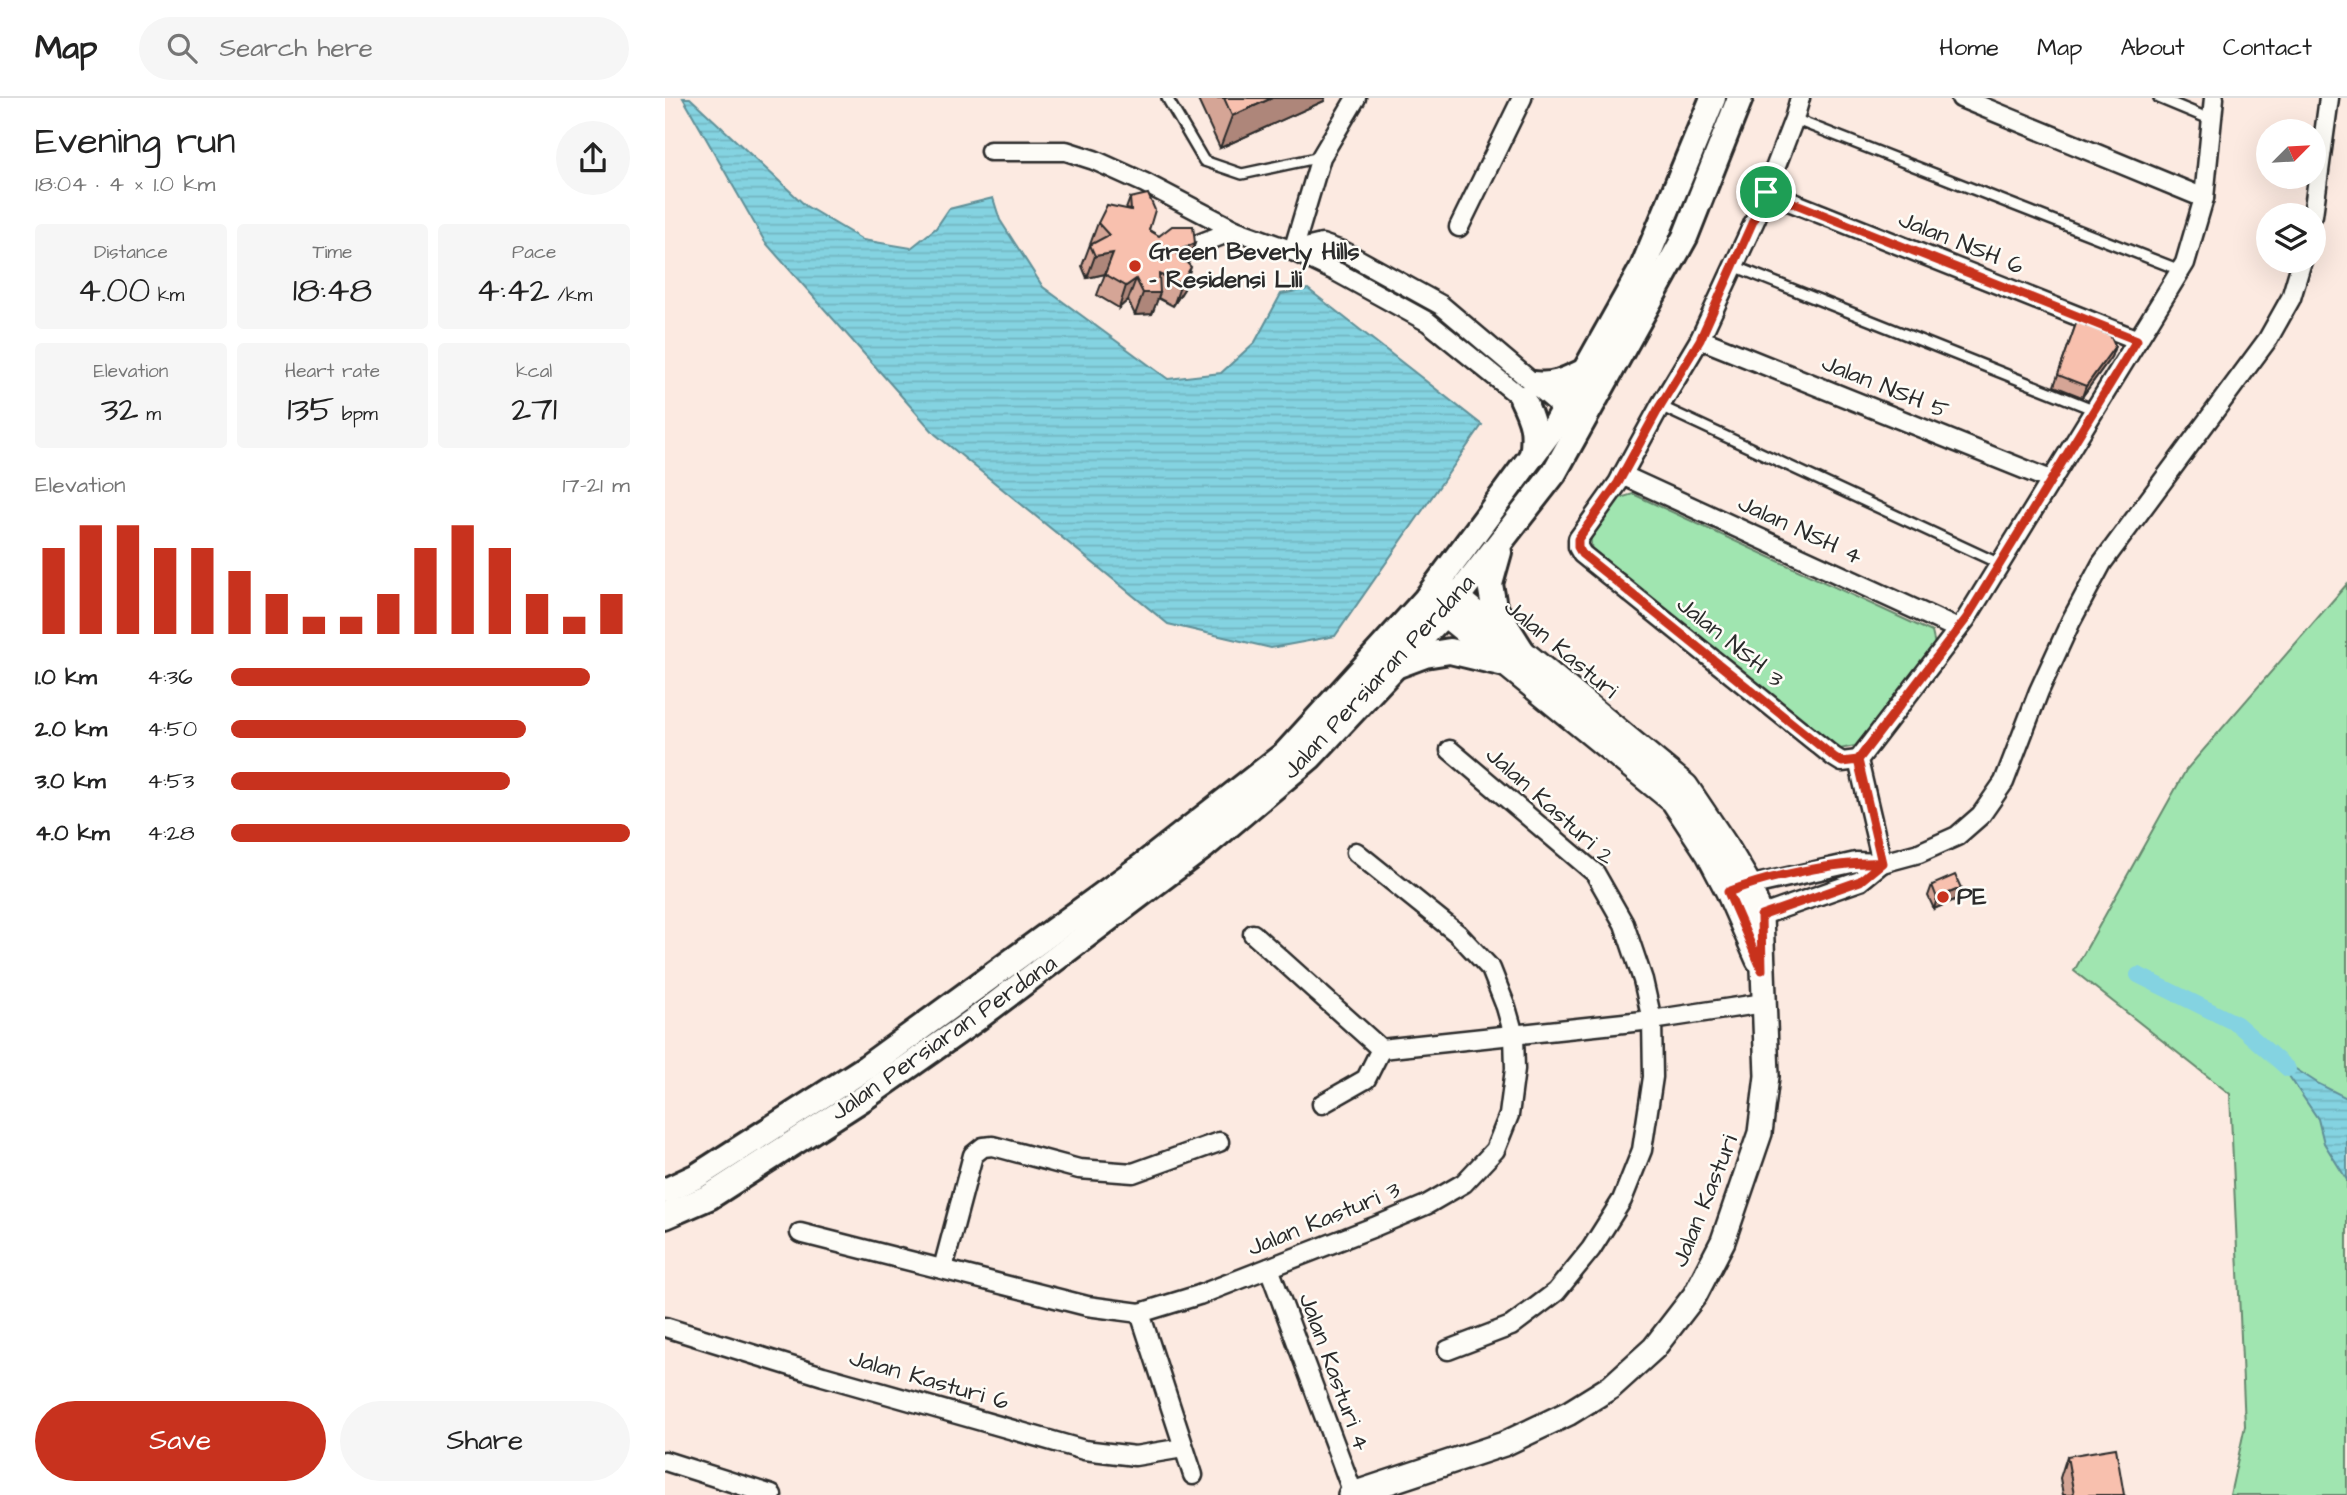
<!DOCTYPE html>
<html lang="en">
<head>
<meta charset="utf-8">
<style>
  body { margin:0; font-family:"Architects Daughter",sans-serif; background:#f6f6f6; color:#222; height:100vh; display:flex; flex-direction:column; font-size:26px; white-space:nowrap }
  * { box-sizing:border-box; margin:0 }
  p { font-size:23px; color:#767676 }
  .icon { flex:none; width:38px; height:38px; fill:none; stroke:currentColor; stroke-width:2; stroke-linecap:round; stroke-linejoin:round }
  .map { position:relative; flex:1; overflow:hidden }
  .panel { display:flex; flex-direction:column; background:#fff; width:665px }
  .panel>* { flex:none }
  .needle { width:46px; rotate:66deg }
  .controls { position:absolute; left:1591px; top:21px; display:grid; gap:14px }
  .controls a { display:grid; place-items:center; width:70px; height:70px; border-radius:50%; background:#fff; box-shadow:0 7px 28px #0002; font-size:35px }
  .pin { position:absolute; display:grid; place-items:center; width:60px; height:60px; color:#fff; margin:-30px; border:4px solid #fff; border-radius:50%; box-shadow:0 2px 7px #0007 }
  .round { display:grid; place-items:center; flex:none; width:74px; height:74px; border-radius:37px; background:#f6f6f6 }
  .overview { display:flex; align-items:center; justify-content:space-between; height:119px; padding:0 35px }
  h1 { font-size:38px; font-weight:600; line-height:52px }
  .metrics { display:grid; grid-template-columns:repeat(3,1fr); gap:10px; height:119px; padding:7px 35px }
  .metrics div { display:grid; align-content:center; border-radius:7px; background:#f6f6f6; text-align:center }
  .metrics b { font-size:35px; font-weight:600 }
  .metrics small { font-size:19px; font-weight:400 }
  .metrics p { font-size:19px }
  .chart { height:196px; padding:14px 35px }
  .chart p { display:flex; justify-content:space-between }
  .chart svg { width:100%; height:126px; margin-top:7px; stroke:#c8321e; stroke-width:6 }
  .action { display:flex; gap:14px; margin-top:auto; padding:14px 35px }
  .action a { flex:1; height:80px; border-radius:42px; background:#c8321e; color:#fff; font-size:28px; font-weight:600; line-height:80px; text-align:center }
  .action a+a { background:#f6f6f6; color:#222 }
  ul { padding:0 35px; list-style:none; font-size:23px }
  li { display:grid; grid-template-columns:112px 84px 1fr; align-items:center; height:52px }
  li i { height:18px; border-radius:9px; background:#c8321e }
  header { display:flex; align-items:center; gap:42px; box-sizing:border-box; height:98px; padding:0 35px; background:#fff; border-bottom:2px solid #e0e0e0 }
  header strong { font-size:33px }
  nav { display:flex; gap:38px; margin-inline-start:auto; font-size:24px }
  .search { width:490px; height:63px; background:#f6f6f6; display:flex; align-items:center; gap:18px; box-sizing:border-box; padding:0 24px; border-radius:38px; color:#767676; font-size:26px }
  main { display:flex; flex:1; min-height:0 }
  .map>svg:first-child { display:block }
</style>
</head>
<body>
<header>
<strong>Map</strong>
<div class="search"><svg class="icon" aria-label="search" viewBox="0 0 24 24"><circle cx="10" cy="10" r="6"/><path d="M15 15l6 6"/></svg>Search here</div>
<nav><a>Home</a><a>Map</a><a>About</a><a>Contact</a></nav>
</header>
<main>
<section class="panel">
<div class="overview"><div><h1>Evening run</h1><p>18:04 · 4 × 1.0 km</p></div><a class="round"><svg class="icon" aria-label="share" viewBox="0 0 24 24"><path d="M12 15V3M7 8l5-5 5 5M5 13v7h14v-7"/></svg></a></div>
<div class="metrics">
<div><p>Distance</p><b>4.00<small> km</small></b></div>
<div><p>Time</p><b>18:48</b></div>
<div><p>Pace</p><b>4:42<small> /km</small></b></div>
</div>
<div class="metrics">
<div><p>Elevation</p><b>32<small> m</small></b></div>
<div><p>Heart rate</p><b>135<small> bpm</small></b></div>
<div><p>kcal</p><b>271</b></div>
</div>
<div class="chart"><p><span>Elevation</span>17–21 m</p>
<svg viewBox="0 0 160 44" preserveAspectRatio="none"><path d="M5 44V14M15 44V6M25 44V6M35 44V14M45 44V14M55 44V22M65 44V30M75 44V38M85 44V38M95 44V30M105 44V14M115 44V6M125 44V14M135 44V30M145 44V38M155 44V30"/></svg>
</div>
<ul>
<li><b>1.0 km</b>4:36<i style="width:90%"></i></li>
<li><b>2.0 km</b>4:50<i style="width:74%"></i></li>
<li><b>3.0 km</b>4:53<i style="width:70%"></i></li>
<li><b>4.0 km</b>4:28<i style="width:100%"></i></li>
</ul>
<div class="action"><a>Save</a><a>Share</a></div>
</section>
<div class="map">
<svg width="1682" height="1397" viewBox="0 0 1682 1397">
  <defs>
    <pattern id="water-rules" width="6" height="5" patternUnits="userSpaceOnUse" patternTransform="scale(1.75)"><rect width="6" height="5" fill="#84d3e1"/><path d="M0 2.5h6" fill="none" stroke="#72b5c1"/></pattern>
  </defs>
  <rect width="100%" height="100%" fill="#fceae1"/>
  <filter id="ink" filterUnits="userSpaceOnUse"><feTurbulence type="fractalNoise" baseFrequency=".0143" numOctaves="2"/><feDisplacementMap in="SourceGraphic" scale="14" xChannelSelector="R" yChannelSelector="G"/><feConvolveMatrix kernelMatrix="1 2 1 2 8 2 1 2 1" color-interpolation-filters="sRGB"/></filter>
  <g filter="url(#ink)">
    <g fill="#a0e5b0" stroke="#66886e" stroke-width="2">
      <polygon points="968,396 1267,534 1271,551 1190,648 1170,652 927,456 925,435 948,402"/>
      <polygon points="1682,486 1682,1397 1565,1397 1580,1328 1565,996 1409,873 1521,672"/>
    </g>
    <g fill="url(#water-rules)" stroke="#609098" stroke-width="2">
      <polygon points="18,0 25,0 141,108 198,142 246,150 271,130 284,111 328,100 335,122 378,189 503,281 556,275 590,244 616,196 643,191 817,327 670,538 606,550 503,526 270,336 100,144"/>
      <polygon points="1626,968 1654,986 1682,1000 1682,1082 1659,1045 1653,1021 1622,975"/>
    </g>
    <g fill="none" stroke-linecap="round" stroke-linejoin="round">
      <polyline stroke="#84d3e1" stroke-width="16" points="1473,877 1572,926 1623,971"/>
      <g stroke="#2b2b2b" stroke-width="14">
        <g id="service">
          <polyline points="502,0 539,63 577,76 656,59"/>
          <polyline points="1494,0 1547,22"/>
          <polyline points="1129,21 1515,172"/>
          <polyline points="1069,168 1430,312"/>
          <polyline points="995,308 1335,466"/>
        </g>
      </g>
      <g stroke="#2b2b2b" stroke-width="23">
        <g id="minor">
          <polyline points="1135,0 1129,21 1091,120 1035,241 995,308 953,385 913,441 913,449 917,456 1169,659 1177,664 1193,662"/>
          <polyline points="1296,0 1539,100"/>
          <polyline points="325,53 401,53 429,62 480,85 570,132 534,146"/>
          <polyline points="1101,94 1473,242"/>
          <polyline points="1648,117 1664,0"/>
          <polyline points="794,129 857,0"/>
          <polyline points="570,132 628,153 672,174 763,224 864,306"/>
          <polyline points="628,153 657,146 680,154 776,207 907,318"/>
          <polyline points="628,153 656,59 691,0"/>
          <polyline points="1035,241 1386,382"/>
          <polyline points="957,377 1293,531"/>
          <polyline points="1217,765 1193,662 1301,521 1520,165 1539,100 1549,0"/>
          <polyline points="1074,790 1191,764 1217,765 1254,755 1292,738 1316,717 1339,684 1374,593 1406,523 1437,465 1603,241 1626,200 1637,163"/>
          <polyline points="1086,821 1195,783 1217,765"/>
          <polyline points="588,836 716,951 701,981 657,1006"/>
          <polyline points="716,951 987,922 1099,905"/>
          <polyline points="135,1135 422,1208 475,1215 534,1197 709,1129 761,1107 799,1085 830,1052 844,1017 850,971 849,937 841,909 826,871 793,836 691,754"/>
          <polyline points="278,1170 308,1057 318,1049 328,1048 414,1071 468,1075 554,1044"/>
          <polyline points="604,1170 688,1395"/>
          <polyline points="475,1215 528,1377"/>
          <polyline points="0,1229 158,1278 419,1352 470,1358 518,1350"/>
          <polyline points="783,1252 846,1228 891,1194 926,1151 957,1102 977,1052 988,979 987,922 978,882 959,826 930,775 785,652"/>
          <polyline points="0,1363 107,1397"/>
        </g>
      </g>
      <g stroke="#2b2b2b" stroke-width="28">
        <g id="tertiary">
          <polyline points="765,505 1008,703 1043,756 1063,794 1093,862"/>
          <polyline points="685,1397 839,1346 904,1315 946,1289 989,1250 1030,1197 1058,1143 1095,1035 1102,978 1096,818 1084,786 1062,749 1021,688 777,487"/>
        </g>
      </g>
      <g stroke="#2b2b2b" stroke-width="30">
        <g id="secondary">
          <path d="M870,286C889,289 903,281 920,273"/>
          <path d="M857,300C868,323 871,332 867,358"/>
          <polyline points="834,454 825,486 829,509 857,553"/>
          <polyline points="733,567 760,557 785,553 844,567"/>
          <polyline points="0,1093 32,1078 202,969 477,768 620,656 761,501 889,328 978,169 1048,0"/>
          <polyline points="0,1118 44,1099 200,999 311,921 538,749 645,659 779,516 889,375 1020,139 1075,0"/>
        </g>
      </g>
      <use href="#service" stroke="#fdfcf7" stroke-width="9"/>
      <use href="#minor" stroke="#fdfcf7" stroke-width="18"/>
      <use href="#tertiary" stroke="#fdfcf7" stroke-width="23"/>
      <use href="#secondary" stroke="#fdfcf7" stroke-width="24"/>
    </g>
    <g fill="#d5a596" stroke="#2b2b2b" stroke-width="2">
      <polygon points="532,0 660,0 659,3 555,50"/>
      <polygon points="465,100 484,132 494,138 530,145 523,166 519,191 508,208 493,200 487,216 470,217 463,202 454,210 432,197 440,176 422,180 417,168 433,125 461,111"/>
      <polygon points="1412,223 1450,248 1446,259 1417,299 1389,288"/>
      <polygon points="1267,787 1292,801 1269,811 1263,798"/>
      <polygon points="1402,1358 1459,1397 1398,1397 1395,1380"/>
    </g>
    <g fill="#ae867a" stroke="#2b2b2b" stroke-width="2">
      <polygon points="607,0 660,0 659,3 555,50 567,18"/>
      <polygon points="530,145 522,167 511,154"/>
      <polygon points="448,155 440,176 422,180 430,158"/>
      <polygon points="526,169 519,191 508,208 516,186"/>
      <polygon points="471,181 463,202 454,210 461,188"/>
      <polygon points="478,195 495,195 487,216 470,217"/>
      <polygon points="1450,248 1446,259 1417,299 1421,288"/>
      <polygon points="1296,790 1292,801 1269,811 1272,800"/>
    </g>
    <g fill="#f8c0ae" stroke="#2b2b2b" stroke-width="2">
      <polygon points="559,0 607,0 567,18"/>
      <polygon points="483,96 490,112 484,132 494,138 507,128 528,128 530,145 511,154 526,169 516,186 494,176 495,195 478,195 471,181 461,188 440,176 448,155 430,158 425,147 444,137 433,125 442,107 466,112 465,100"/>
      <polygon points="1412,223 1445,237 1450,248 1421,288 1393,277"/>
      <polygon points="1290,777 1296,790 1272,800 1267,787"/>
      <polygon points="1451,1350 1459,1397 1409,1397 1402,1358"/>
    </g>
  </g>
  <g fill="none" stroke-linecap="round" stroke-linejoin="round" filter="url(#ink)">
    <g stroke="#fff" stroke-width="14">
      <path id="route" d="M1101,94L1035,242L995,308L953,385L913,441V449L917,456L1169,659L1177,664L1193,662L1217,765L1195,783L1096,818L1097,872L1063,794C1104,778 1174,763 1217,765L1193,662L1301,521L1472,242L1101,94"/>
    </g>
    <use href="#route" stroke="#c8321e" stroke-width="9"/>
  </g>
  <g fill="#c8321e" stroke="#fdfcf7" stroke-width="2.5">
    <circle cx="470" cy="168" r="7"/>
    <circle cx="1278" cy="799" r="7"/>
  </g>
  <g text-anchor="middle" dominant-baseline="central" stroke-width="5" stroke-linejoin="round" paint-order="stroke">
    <g font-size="24" fill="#2b2b2b" stroke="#fdfcf7">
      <text transform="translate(1296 145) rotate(22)">Jalan NSH 6</text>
      <text transform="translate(1220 289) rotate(22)">Jalan NSH 5</text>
      <text transform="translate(1135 432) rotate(25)">Jalan NSH 4</text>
      <text transform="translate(1065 544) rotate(39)">Jalan NSH 3</text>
      <text transform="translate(896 551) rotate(40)">Jalan Kasturi</text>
      <text transform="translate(714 579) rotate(-47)">Jalan Persiaran Perdana</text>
      <text transform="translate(885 708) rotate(42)">Jalan Kasturi 2</text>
      <text transform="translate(279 940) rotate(-35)">Jalan Persiaran Perdana</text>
      <text transform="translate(1040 1103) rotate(-68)">Jalan Kasturi</text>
      <text transform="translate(659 1121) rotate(-22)">Jalan Kasturi 3</text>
      <text transform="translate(669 1274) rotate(70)">Jalan Kasturi 4</text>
      <text transform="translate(264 1282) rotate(16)">Jalan Kasturi 6</text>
    </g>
    <g font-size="24" font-weight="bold" fill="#2b2b2b" stroke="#fdfcf7" text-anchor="start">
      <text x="484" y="154">Green Beverly Hills<tspan x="484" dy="28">- Residensi Lili</tspan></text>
      <text x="1292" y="799">PE</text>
    </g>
  </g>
</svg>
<div class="controls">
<a><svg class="needle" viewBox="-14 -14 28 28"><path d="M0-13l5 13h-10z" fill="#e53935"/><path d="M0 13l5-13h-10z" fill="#767676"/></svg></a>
<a><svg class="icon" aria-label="layers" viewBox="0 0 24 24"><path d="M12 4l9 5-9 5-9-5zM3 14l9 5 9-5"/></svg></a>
</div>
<div class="pin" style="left:1101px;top:94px;background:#1e9e55"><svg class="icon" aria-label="arrive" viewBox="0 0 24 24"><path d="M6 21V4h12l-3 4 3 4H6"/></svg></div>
</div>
</main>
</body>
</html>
